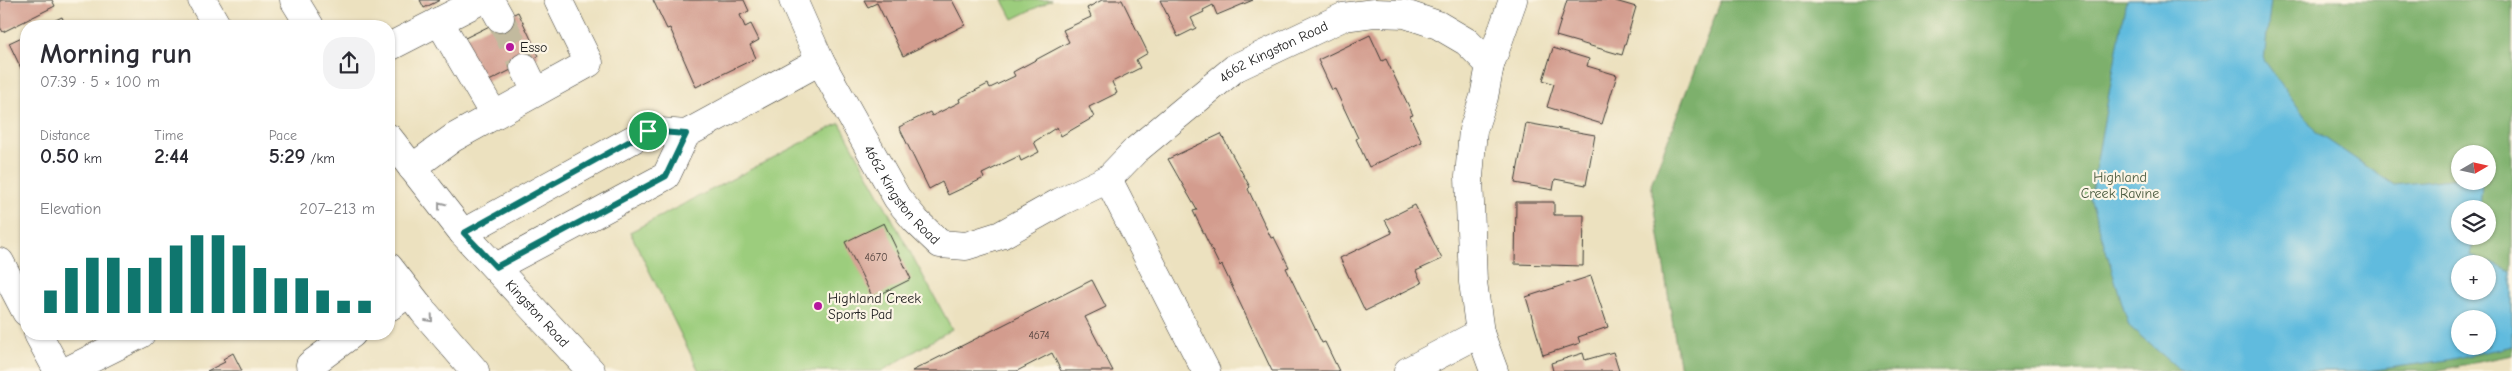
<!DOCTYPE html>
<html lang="en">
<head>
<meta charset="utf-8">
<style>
  body { margin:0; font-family:"Comic Neue",sans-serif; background:#f2f2f3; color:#2b2b33; height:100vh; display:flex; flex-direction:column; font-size:19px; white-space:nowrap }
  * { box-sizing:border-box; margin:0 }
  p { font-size:16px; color:#7c7c81 }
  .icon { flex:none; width:28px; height:28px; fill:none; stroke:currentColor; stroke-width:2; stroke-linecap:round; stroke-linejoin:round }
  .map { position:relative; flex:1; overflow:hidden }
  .drawer { position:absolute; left:20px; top:20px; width:375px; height:320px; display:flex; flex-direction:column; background:#fff; border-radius:20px; box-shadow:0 1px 4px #0004 }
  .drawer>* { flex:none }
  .needle { width:32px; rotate:81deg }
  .fabs { position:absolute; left:2451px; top:145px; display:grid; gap:10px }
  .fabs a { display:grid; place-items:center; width:45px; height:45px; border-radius:50%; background:#fff; box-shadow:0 1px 4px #0004; font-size:25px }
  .pin { position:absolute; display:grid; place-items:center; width:42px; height:42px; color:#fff; margin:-21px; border:2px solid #fff; border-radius:50%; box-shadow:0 1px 5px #0007 }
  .round { display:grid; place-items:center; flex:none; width:52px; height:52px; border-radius:20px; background:#f2f2f3 }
  .summary { display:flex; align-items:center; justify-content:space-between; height:85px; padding:0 20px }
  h1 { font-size:28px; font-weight:700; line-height:38px }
  .stats { display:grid; grid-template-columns:repeat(3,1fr); gap:8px; height:85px; padding:5px 20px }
  .stats div { display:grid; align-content:center }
  .stats b { font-size:21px; font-weight:700 }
  .stats small { font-size:14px; font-weight:400 }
  .stats p { font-size:14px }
  .chart { height:140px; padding:10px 20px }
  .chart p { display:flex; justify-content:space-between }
  .chart svg { width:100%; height:90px; margin-top:5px; stroke:#0f766e; stroke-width:6 }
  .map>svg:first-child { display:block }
</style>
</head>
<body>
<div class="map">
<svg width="2512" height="371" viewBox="0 0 2512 371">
  <rect width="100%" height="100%" fill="#fcf5e5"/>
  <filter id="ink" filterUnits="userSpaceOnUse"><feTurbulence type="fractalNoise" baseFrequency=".02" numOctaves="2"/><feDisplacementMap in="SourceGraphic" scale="10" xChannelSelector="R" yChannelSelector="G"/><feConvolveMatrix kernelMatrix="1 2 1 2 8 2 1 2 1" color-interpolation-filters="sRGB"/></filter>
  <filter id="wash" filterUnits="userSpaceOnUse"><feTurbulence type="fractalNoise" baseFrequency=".0096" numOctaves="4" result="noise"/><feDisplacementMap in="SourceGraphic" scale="20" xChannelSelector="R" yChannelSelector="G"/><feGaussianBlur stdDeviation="1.12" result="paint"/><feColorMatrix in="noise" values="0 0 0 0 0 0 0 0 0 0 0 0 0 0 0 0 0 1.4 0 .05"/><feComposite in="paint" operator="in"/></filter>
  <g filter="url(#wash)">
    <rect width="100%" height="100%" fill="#ece1bf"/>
    <g fill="#9ccd7d" stroke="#5c744c">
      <polygon points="1003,0 1052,0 1013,19"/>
      <polygon points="840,123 952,329 882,371 699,371 630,232"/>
    </g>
    <path fill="#7db06c" stroke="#4c6644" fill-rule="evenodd" d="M1721,0H2512V355L2434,371H1680L1651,184ZM2460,154H2488V181H2460ZM2460,209H2488V236H2460ZM2460,264H2488V291H2460ZM2460,319H2488V346H2460Z"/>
    <path fill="#60bbde" stroke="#3e6c7d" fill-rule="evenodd" d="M2126,0H2271L2264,60L2316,132L2394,185L2460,178V181H2482L2480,209H2460V236H2476L2471,255L2512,272V346L2448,360L2367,371H2181L2129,326L2090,198ZM2460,264H2488V291H2460ZM2460,319H2488V346H2460Z"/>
    <g id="blocks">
      <g fill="#d39c8e">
        <polygon points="0,0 52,0 55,6 3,32 0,27"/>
        <polygon points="420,0 440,0 424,8"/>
        <polygon points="653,0 744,0 749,11 740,15 745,27 751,24 759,40 750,45 756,58 696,87 670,28 667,29"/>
        <polygon points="864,0 952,0 965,25 903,56 877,3 868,7"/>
        <polygon points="1102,0 1122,0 1148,53 1136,60 1140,68 1112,82 1117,93 1089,107 1094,117 1061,136 1057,127 1034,142 1039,152 1021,161 1019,156 982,174 984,178 948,195 942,182 929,189 899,127 930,112 932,116 960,102 959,99 988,84 990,88 1015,76 1013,72 1069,42 1063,30 1091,17 1087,8"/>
        <polygon points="1160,0 1253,0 1217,15 1213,5 1203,10 1204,12 1191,18 1196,28 1178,37"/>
        <polygon points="1567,0 1612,0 1636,7 1622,55 1556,36"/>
        <polygon points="518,12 539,56 481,85 459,41"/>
        <polygon points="62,17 66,26 43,26"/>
        <polygon points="26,35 26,79 9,43"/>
        <polygon points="1370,35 1382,61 1386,59 1413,115 1410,116 1422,142 1369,167 1356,139 1358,138 1335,89 1332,90 1318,60"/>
        <polygon points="1553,48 1589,59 1587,66 1617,75 1602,124 1547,107 1554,84 1543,80"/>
        <polygon points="1526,123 1595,135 1586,185 1555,179 1553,190 1515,183"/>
        <polygon points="1221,134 1250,187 1248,189 1271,238 1274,237 1289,267 1286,268 1322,343 1325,342 1339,371 1272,371 1222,265 1220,267 1193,211 1197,210 1168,159"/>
        <polygon points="1516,202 1554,202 1554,215 1584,215 1583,266 1515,264"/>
        <polygon points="1415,205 1442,259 1416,271 1422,283 1365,311 1340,258 1392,233 1385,220"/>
        <polygon points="884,223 911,279 873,298 845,242"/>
        <polygon points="1591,276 1608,327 1578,337 1580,343 1543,355 1526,297"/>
        <polygon points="1092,280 1106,307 1085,317 1113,371 1061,371 1052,353 1017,371 912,371"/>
        <polygon points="1613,352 1619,371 1553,371 1551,363 1583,353 1585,360"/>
        <polygon points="233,353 242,371 207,371 225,362 223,359"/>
      </g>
    </g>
  </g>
  <g filter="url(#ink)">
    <use href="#blocks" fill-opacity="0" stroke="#3b3a34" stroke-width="1"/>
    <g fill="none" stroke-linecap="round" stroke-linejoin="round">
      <polyline stroke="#c2ba9e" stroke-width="28" stroke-dasharray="28 14" stroke-linecap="butt" points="500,18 524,67"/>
      <g stroke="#3b3a34" stroke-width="29">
        <g id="minor">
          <polyline points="490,0 500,18"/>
          <path id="s1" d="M793,0L820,61L897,198L916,221L940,244L966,246L1001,235L1060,202L1108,179L1136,150L1235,68L1343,17L1374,13L1405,14L1438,25L1467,42L1490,65"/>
          <polyline points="439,21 494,115"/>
          <polyline points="389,47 481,0"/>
          <polyline points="524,67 536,92"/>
          <polyline points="412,168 453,138 589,63 558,0"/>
          <polyline points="1108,179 1206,371"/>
          <polyline points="463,233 648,131 686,134 820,61"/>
          <polyline points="0,262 26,312"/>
          <polyline points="496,267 666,176 686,134"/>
          <polyline points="389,307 409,293"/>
          <polyline points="1480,333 1494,371"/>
          <polyline points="38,334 58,371"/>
          <polyline points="67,371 141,334"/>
          <polyline points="313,371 310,365 352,334"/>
          <polyline points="1408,371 1480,333 1473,282 1469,177 1473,130 1484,97 1490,65 1513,0"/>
        </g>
      </g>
      <g stroke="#3b3a34" stroke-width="29">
        <g id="major">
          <polyline points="202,0 217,26"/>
          <polyline points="294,0 310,26"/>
          <path id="s2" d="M389,138L463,233L591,371"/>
          <polyline points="389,267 424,312 475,371"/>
        </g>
      </g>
      <use href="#minor" stroke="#fff" stroke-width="28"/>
      <use href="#major" stroke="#fff" stroke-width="28"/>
    </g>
    <defs><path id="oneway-chevron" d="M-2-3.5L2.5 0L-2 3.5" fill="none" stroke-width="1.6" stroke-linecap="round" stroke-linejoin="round" transform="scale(1.25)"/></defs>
    <g stroke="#999">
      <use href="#oneway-chevron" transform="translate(441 205) rotate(-128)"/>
      <use href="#oneway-chevron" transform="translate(430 319) rotate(49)"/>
    </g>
  </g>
  <g fill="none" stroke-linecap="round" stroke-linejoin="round" filter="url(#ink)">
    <g stroke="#fff" stroke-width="10">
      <polygon id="route" points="648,131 686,134 666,176 496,267 464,233"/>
    </g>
    <use href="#route" stroke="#0f766e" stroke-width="6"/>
  </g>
  <g fill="#b5179e" stroke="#fcf5e5" stroke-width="2">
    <circle cx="510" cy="47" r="5"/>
    <circle cx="818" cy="306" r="5"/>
  </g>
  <g text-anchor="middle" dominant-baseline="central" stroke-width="4.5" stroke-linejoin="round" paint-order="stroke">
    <g font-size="11" fill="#4a3c38">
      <text x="876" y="257">4670</text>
      <text x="1039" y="335">4674</text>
    </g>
    <g font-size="14" fill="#1c1c1c" stroke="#fcf5e5" text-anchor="start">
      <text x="520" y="47">Esso</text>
      <text x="828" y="298">Highland Creek<tspan x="828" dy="16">Sports Pad</tspan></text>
    </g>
    <g font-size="14" fill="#1c1c1c" stroke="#fcf5e5">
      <text stroke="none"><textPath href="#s1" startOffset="681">4662 Kingston Road</textPath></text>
      <text stroke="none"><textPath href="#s1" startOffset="224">4662 Kingston Road</textPath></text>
      <text stroke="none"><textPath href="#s2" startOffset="230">Kingston Road</textPath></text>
    </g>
    <g font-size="14" fill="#495a3e" stroke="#fcf5e5">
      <text x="2120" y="177">Highland<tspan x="2120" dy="16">Creek Ravine</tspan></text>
    </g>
  </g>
</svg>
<div class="fabs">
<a><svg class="needle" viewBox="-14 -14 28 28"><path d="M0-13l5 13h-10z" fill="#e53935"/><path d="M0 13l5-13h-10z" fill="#7c7c81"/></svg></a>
<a><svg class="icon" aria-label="layers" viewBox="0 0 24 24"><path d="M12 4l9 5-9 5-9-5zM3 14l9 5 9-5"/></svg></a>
<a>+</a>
<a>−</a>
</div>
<div class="pin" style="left:648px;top:131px;background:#1e9e55"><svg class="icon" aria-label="arrive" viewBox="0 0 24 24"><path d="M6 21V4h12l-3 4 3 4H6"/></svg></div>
<section class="drawer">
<div class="summary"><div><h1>Morning run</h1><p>07:39 · 5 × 100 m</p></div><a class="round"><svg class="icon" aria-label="share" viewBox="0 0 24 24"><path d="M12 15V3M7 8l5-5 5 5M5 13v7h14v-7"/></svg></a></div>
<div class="stats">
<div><p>Distance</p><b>0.50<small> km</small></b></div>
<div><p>Time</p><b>2:44</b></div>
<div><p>Pace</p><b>5:29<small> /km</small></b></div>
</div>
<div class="chart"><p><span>Elevation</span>207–213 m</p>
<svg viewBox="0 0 160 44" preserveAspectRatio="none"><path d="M5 44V33M15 44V22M25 44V17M35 44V17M45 44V22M55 44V17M65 44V11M75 44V6M85 44V6M95 44V11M105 44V22M115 44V27M125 44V27M135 44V33M145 44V38M155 44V38"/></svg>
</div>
</section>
</div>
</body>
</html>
